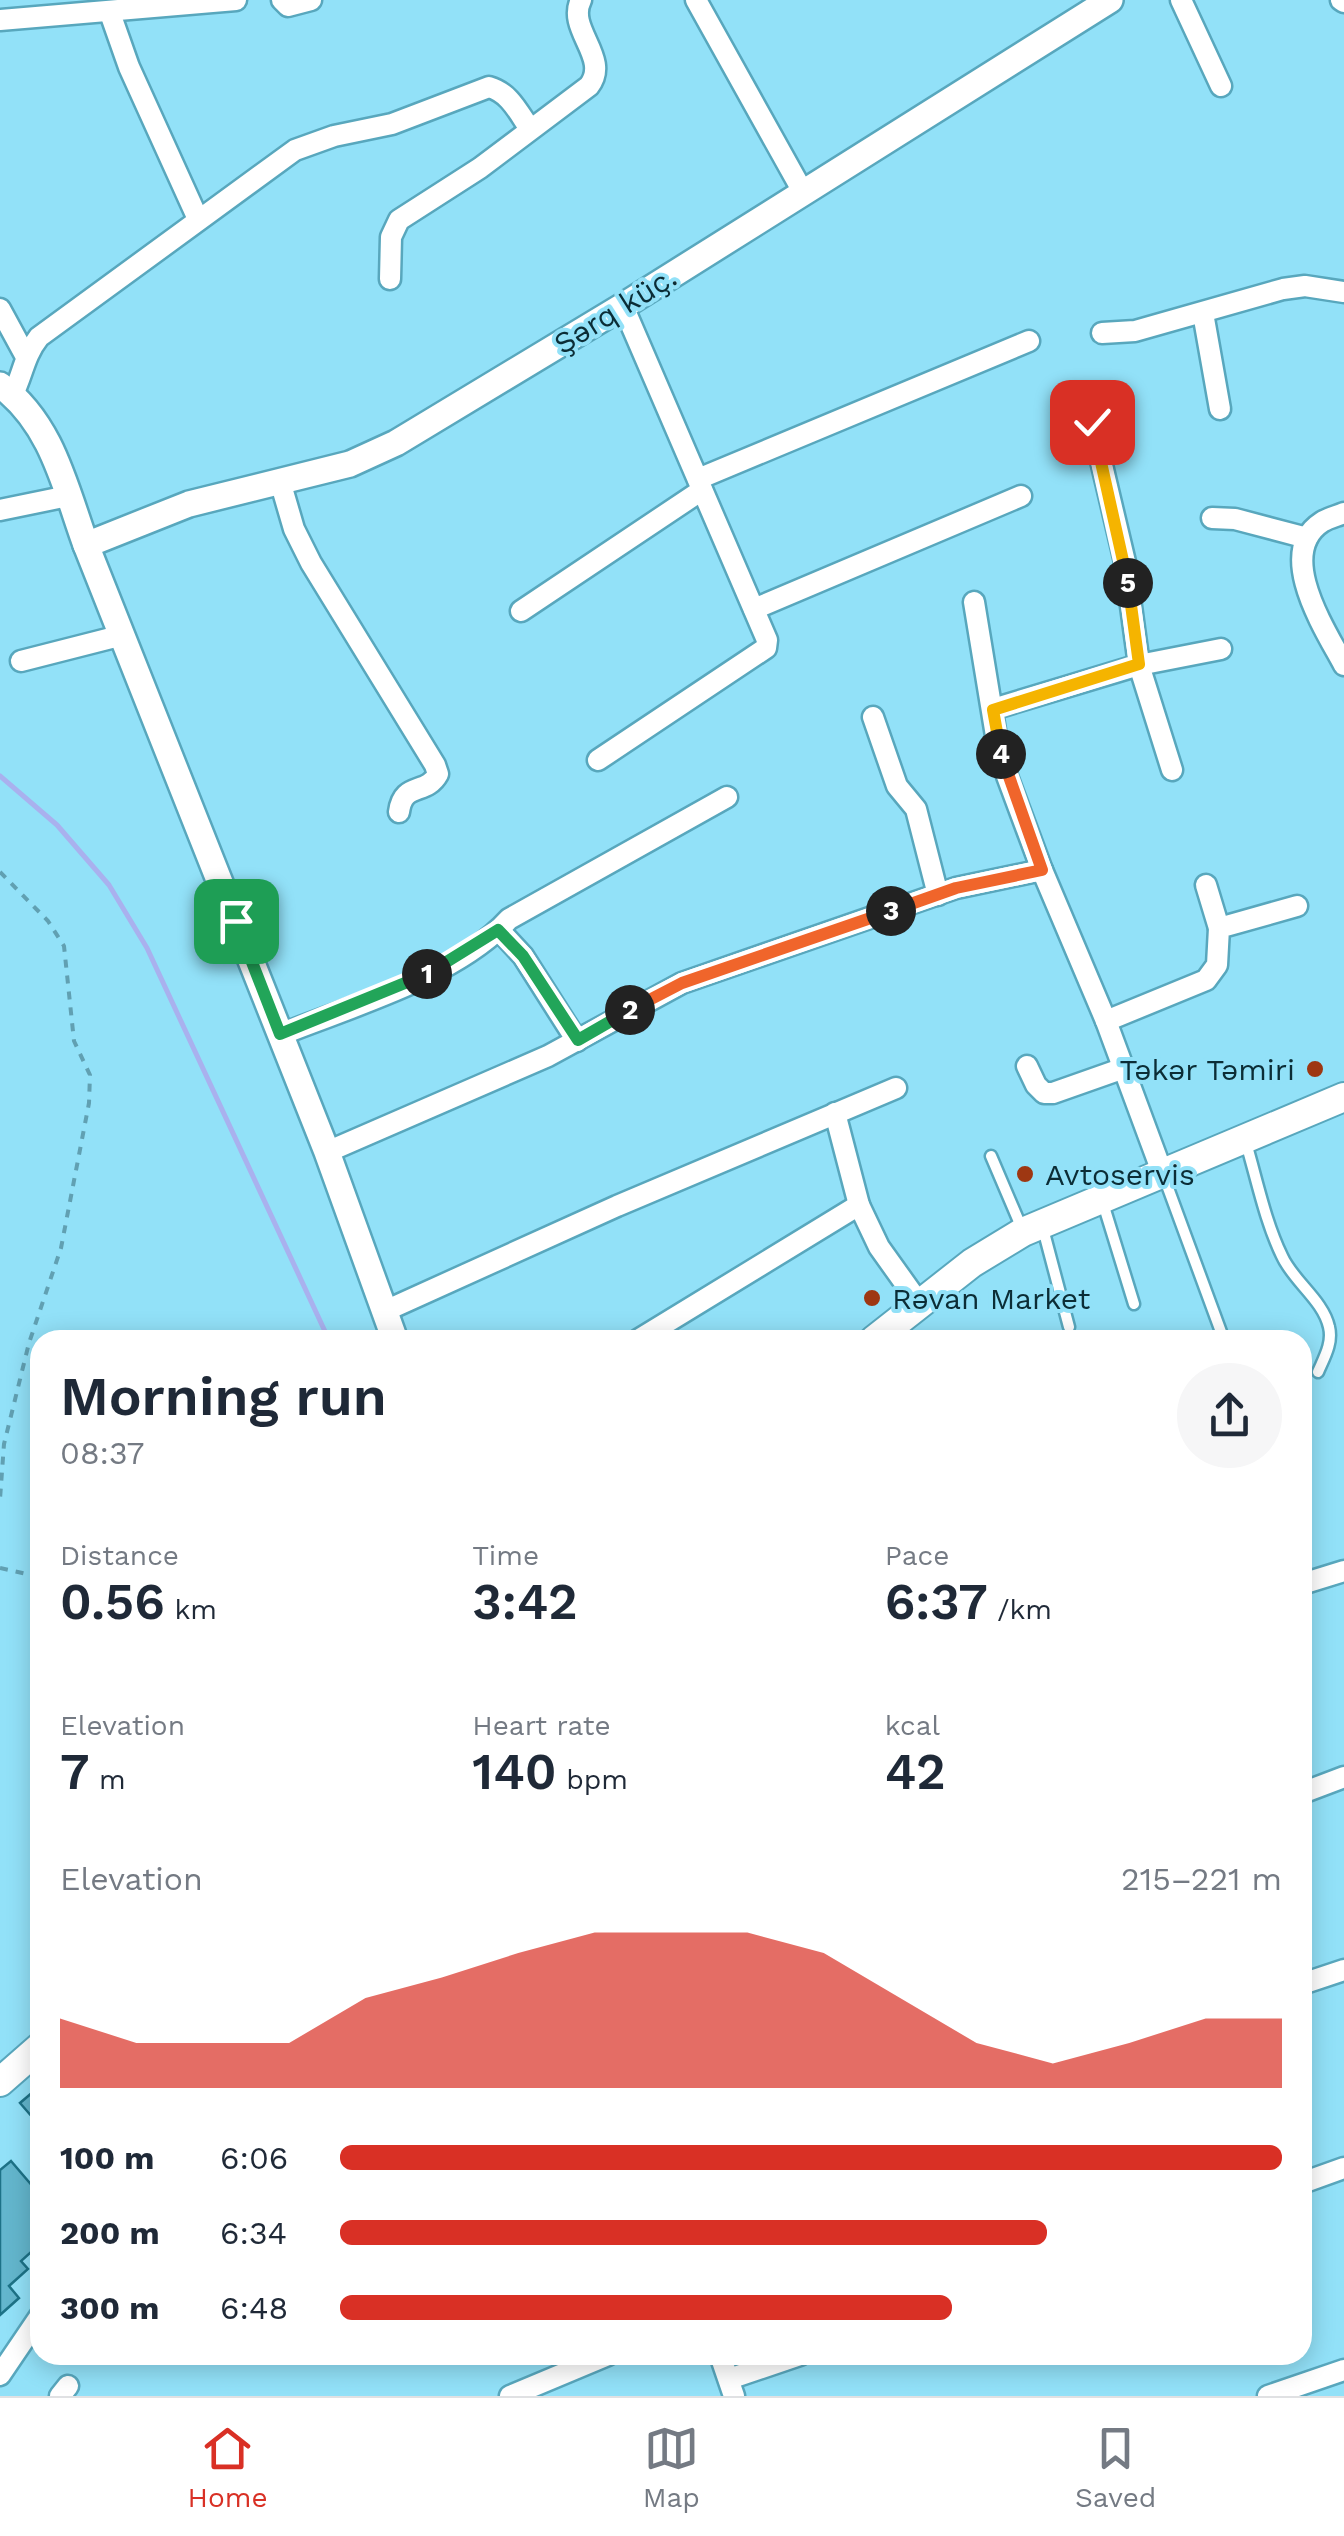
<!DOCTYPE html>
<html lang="en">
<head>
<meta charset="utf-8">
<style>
  body { margin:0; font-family:"Work Sans",sans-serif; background:#f6f6f7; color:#1f2937; height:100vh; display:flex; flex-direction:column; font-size:38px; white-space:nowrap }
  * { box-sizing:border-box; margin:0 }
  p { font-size:32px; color:#747a83 }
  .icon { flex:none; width:55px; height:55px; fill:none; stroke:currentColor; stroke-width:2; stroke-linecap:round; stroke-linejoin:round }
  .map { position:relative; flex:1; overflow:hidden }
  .details { position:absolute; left:30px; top:1330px; width:1282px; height:1035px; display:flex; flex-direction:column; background:#fff; border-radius:30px; box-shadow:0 5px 25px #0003 }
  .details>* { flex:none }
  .pin { position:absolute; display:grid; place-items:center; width:85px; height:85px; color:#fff; margin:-42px; border-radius:20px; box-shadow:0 5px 15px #0006 }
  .km { position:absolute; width:50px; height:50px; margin:-25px; border-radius:50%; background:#222; color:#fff; font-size:28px; line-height:50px; text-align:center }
  .round { display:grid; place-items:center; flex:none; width:105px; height:105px; border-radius:52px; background:#f6f6f7 }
  .head { display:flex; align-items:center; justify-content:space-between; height:170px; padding:0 30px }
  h1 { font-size:55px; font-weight:600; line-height:75px }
  .stats { display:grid; grid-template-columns:repeat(3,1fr); gap:15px; height:170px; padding:10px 30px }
  .stats div { display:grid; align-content:center }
  .stats b { font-size:50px; font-weight:600 }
  .stats small { font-size:28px; font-weight:400 }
  .stats p { font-size:28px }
  .chart { height:280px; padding:20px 30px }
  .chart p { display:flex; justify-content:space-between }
  .chart svg { width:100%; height:180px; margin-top:10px; fill:#d93025; opacity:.7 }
  ul { padding:0 30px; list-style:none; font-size:32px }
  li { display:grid; grid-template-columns:160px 120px 1fr; align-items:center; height:75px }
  li i { height:25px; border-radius:12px; background:#d93025 }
  .dock { display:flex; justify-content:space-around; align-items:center; height:140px; border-top:2px solid #e0e1e3; background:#fff; font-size:28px; color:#747a83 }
  .dock a { display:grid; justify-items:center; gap:5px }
  .dock .active { color:#d93025 }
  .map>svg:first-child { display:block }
</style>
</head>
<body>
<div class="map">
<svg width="1344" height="2396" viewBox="0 0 1344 2396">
  <rect width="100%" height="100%" fill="#92e1f8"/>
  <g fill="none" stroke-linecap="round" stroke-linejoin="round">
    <polyline stroke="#a9b1ee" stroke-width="5" points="0,776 57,825 109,885 147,948 329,1340"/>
  </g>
  <g fill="#63b6cd" stroke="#1d7287" stroke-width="2.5">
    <polygon points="40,2086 40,2126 20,2103"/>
    <polygon points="11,2161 40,2195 40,2244 21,2261 28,2269 9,2286 19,2298 0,2315 0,2170"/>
  </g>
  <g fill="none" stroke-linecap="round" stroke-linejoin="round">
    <g stroke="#58a7bd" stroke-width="15">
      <g id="service">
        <path d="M1246,1143C1257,1180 1265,1221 1282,1256C1293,1281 1323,1300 1329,1327C1333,1343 1324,1358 1318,1372"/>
        <polyline points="991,1156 1023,1231"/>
        <polyline points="1164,1177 1224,1340"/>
        <polyline points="1102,1200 1134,1304"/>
        <polyline points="1042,1225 1069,1327"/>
      </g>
    </g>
    <g stroke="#58a7bd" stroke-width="25">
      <g id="minor">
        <polyline points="282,0 288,6 311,0"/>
        <polyline points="696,0 803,192"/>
        <polyline points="1181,0 1221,86"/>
        <polyline points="1341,0 1344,2"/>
        <polyline points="110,13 129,67 198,219"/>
        <polyline points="0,20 236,0"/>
        <path d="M390,279L391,237L399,220L480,168L589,86C611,58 566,29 581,0"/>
        <polyline points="0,309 25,355"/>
        <polyline points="1203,313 1220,409"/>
        <polyline points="1102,333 1135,331 1283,289 1305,286 1344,292"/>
        <path d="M13,394C23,374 24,356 39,337L295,150L334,136L392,124L489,87C510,93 518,112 530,129"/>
        <polyline points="1092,423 1125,562 1139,665 1172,770"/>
        <polyline points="698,479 1029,341"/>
        <path d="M280,481L294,529L311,563L435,765L438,774C426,796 403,781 399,812"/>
        <polyline points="0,510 68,496"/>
        <path d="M1344,513C1337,516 1328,518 1322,522C1274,553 1326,631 1344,665"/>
        <polyline points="1212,518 1235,519 1307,538"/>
        <polyline points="974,602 996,736 1004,768 1042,870 1106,1021 1162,1172"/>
        <polyline points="754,609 1021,496"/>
        <polyline points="521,611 702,490"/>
        <polyline points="21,661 123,635"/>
        <polyline points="993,709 1139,665 1221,649"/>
        <polyline points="873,717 897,786 916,809 938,895"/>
        <polyline points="598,760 766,648 767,640 623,306"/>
        <polyline points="1206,885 1219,928"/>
        <polyline points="499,930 523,956 577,1041"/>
        <polyline points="1106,1021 1206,980 1217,965 1219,928 1297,906"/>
        <path d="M280,1035C352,1006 456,977 509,919L727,797"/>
        <polyline points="1027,1066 1036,1085 1044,1093 1053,1093 1124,1068"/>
        <polyline points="835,1113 859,1205 879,1247 919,1303"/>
        <polyline points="327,1152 548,1056 682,983 956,888 1042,870"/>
        <polyline points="385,1311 617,1206 896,1088"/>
        <polyline points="638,1340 859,1205"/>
        <polyline points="1302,1584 1344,1571"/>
        <polyline points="1302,1793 1344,1777"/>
        <polyline points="1302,1984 1344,1970"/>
        <polyline points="1302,2183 1344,2168"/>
        <polyline points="720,2355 734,2396"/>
        <polyline points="0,2375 40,2316"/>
        <polyline points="729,2379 800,2355"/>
        <polyline points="60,2396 68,2386"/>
        <polyline points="510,2396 608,2355"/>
        <polyline points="1268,2396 1344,2370"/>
      </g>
    </g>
    <g stroke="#58a7bd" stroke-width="30">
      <g id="tertiary">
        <path d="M0,385C52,423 65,487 86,545L327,1152L395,1340"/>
        <polyline points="86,545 189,504 350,464 396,443 623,306 1110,0"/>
      </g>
    </g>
    <g stroke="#58a7bd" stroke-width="32">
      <g id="secondary">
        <polyline points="874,1340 972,1263 1023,1232 1344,1097"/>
        <polyline points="0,2082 40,2047"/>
      </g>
    </g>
    <g stroke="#61a0b2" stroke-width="4" stroke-dasharray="8 8" stroke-linecap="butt">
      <polyline points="0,872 48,921 64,946 74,1041 90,1075 89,1103 61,1248 29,1343 4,1444 0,1499"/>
      <polyline points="0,1568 40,1577"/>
    </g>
    <use href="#service" stroke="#fff" stroke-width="10"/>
    <use href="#minor" stroke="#fff" stroke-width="20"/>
    <use href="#tertiary" stroke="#fff" stroke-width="25"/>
    <use href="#secondary" stroke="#fff" stroke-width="28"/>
  </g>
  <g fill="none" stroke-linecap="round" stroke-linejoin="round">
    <g stroke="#fff" stroke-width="20">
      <polyline id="split-1" points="236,921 280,1034 427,974"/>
    </g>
    <g stroke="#fff" stroke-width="20">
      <polyline id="split-2" points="427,974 498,930 523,956 578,1040 630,1010"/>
    </g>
    <g stroke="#fff" stroke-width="20">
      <polyline id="split-3" points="630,1010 682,983 891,911"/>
    </g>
    <g stroke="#fff" stroke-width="20">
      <polyline id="split-4" points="891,911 956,888 1042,870 1001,754"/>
    </g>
    <g stroke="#fff" stroke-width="20">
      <polyline id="split-5" points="1001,754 993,710 1139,664 1128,583"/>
    </g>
    <g stroke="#fff" stroke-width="20">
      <polyline id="split-6" points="1092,422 1128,583"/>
    </g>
    <use href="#split-1" stroke="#22a559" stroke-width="12"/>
    <use href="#split-2" stroke="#22a559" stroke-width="12"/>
    <use href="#split-3" stroke="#f0652b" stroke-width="12"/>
    <use href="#split-4" stroke="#f0652b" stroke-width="12"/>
    <use href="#split-5" stroke="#f5b400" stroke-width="12"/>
    <use href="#split-6" stroke="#f5b400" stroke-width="12"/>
  </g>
  <g fill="#9e3712" stroke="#92e1f8" stroke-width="4">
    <circle cx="1315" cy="1069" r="10"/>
    <circle cx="1025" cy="1174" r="10"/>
    <circle cx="872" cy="1298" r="10"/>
  </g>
  <g text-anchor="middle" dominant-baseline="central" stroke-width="8" stroke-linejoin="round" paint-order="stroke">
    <g font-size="30" fill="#0b2d36" stroke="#92e1f8">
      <text transform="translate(615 310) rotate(-32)">Şərq küç.</text>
    </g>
    <g font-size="30" fill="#0b2d36" stroke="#92e1f8" text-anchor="start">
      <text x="1295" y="1069" text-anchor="end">Təkər Təmiri</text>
      <text x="1045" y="1174">Avtoservis</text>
      <text x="892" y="1298">Rəvan Market</text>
    </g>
  </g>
</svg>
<div class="pin" style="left:236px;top:921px;background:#1e9e55"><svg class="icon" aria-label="arrive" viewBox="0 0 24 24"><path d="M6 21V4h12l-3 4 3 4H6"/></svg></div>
<div class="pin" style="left:1092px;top:422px;background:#d93025"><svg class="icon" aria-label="check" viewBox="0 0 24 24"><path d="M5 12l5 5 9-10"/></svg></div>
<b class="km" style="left:427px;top:974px">1</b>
<b class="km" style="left:630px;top:1010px">2</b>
<b class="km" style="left:891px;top:911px">3</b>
<b class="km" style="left:1001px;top:754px">4</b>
<b class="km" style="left:1128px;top:583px">5</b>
<section class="details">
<div class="head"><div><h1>Morning run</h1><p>08:37</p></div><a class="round"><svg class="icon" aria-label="share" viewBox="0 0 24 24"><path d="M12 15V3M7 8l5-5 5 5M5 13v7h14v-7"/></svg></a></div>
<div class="stats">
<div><p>Distance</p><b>0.56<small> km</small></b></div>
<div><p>Time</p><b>3:42</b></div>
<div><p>Pace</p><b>6:37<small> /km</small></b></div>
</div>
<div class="stats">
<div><p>Elevation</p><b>7<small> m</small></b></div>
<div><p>Heart rate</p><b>140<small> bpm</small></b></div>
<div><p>kcal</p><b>42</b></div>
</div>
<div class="chart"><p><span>Elevation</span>215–221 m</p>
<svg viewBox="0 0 160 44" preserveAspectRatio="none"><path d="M0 44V27L10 33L20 33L30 33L40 22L50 17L60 11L70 6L80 6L90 6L100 11L110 22L120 33L130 38L140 33L150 27L160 27V44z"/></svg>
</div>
<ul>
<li><b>100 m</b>6:06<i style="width:100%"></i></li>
<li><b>200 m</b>6:34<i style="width:75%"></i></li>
<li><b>300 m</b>6:48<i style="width:65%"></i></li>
</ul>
</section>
</div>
<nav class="dock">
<a class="active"><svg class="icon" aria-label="home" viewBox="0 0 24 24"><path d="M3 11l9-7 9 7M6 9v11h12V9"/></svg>Home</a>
<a><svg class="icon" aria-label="map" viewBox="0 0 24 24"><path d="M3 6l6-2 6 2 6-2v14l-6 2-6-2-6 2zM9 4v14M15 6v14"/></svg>Map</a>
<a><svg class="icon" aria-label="saved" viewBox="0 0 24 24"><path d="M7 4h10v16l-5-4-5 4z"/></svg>Saved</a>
</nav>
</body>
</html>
